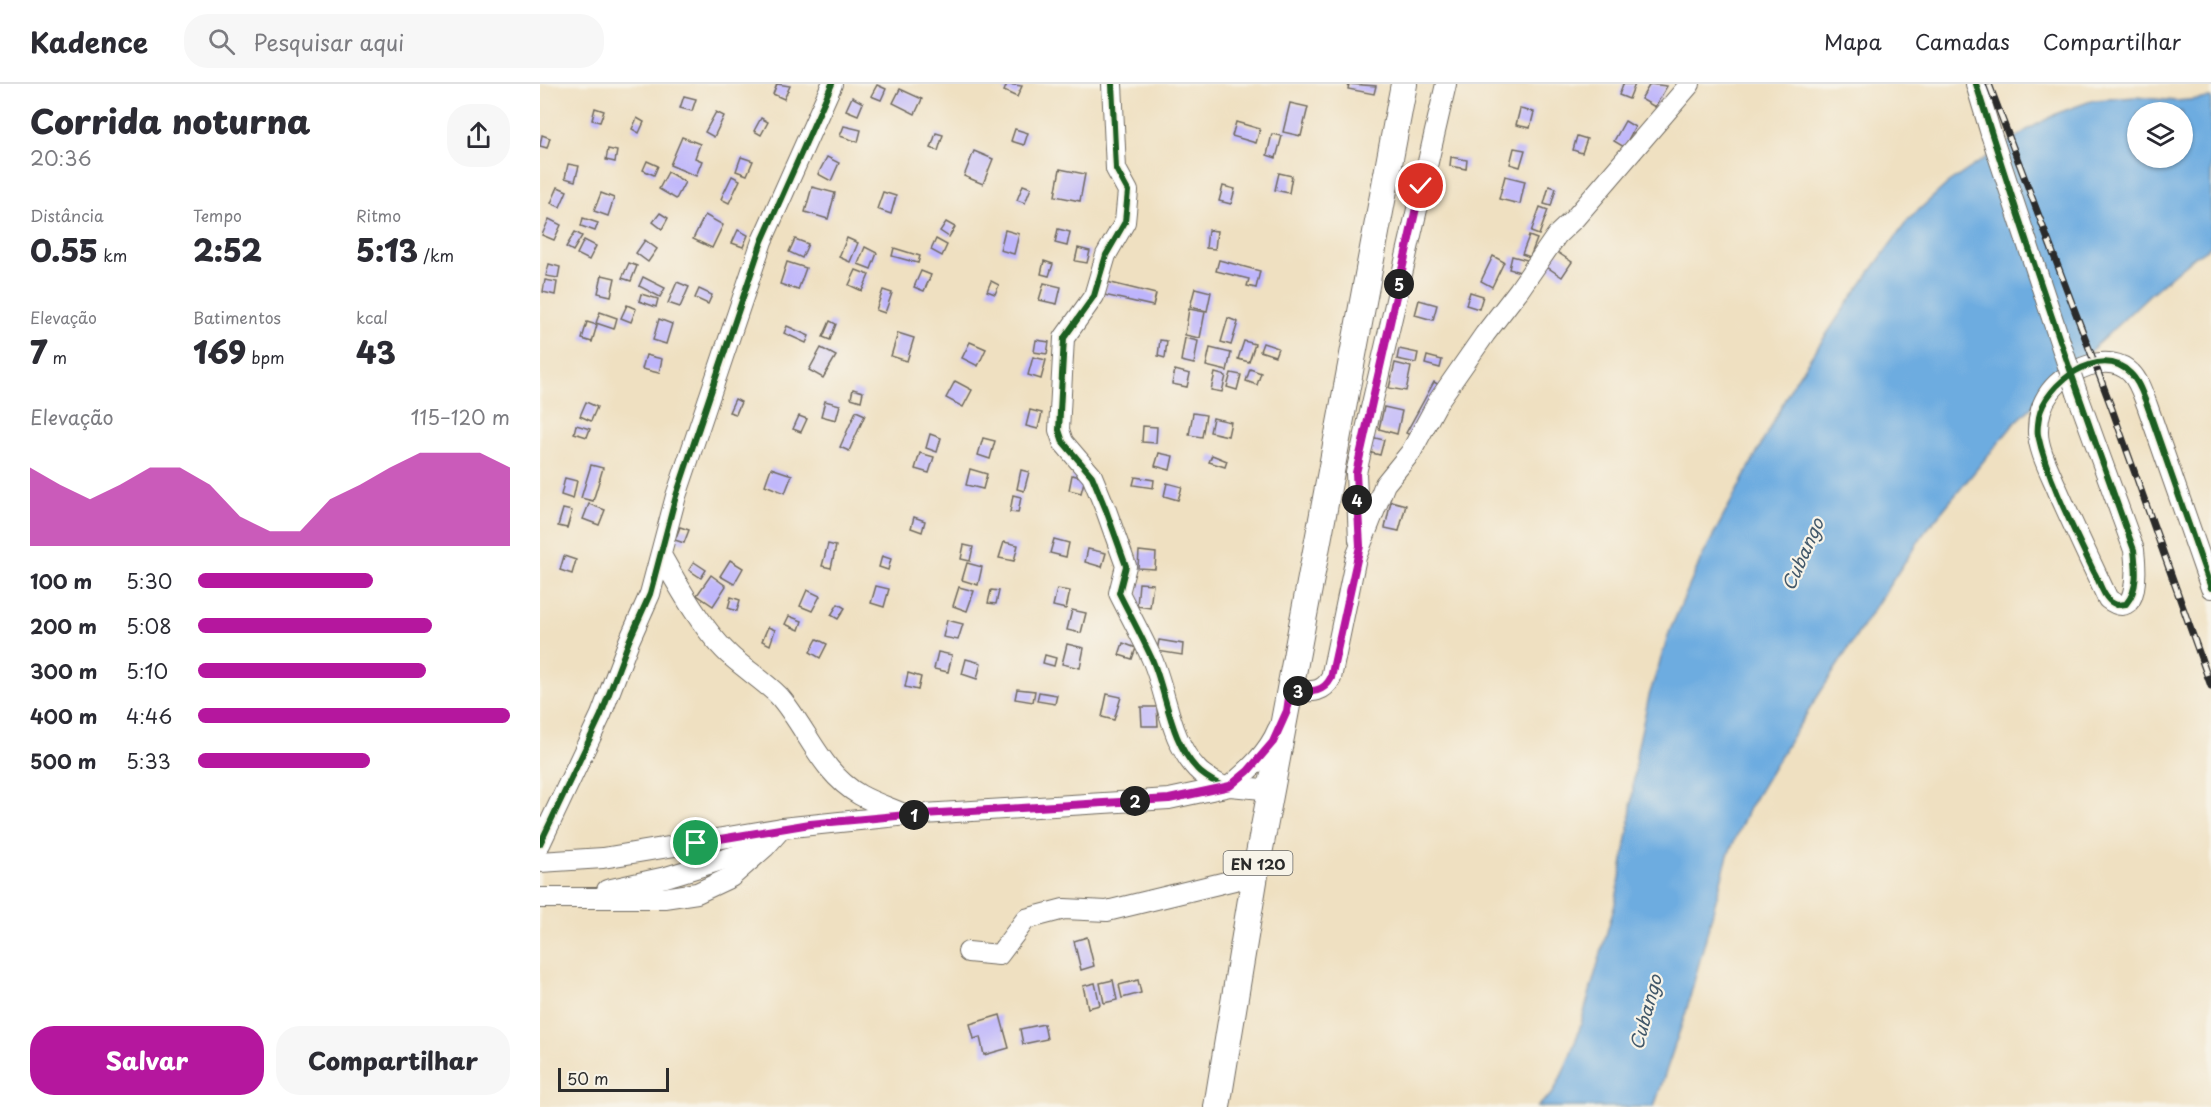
<!DOCTYPE html>
<html lang="pt">
<head>
<meta charset="utf-8">
<style>
  body { margin:0; font-family:"Playpen Sans",sans-serif; background:#f7f7f7; color:#2b2b33; height:100vh; display:flex; flex-direction:column; font-size:22px; white-space:nowrap }
  * { box-sizing:border-box; margin:0 }
  p { font-size:20px; color:#7c7c81 }
  .icon { flex:none; width:33px; height:33px; fill:none; stroke:currentColor; stroke-width:2; stroke-linecap:round; stroke-linejoin:round }
  .map { position:relative; flex:1; overflow:hidden }
  .side { display:flex; flex-direction:column; background:#fff; width:540px }
  .side>* { flex:none }
  .controls { position:absolute; left:1587px; top:18px; display:grid; gap:12px }
  .controls a { display:grid; place-items:center; width:66px; height:66px; border-radius:50%; background:#fff; box-shadow:0 2px 4px #0004; font-size:30px }
  .scale { position:absolute; left:18px; bottom:15px; width:111px; box-sizing:border-box; padding-left:6px; border:3px solid #2b2b2b; border-top:0; font-size:16px; line-height:21px; white-space:nowrap; color:#2b2b2b; -webkit-text-stroke:4px #f7f3e8; paint-order:stroke }
  .pin { position:absolute; display:grid; place-items:center; width:51px; height:51px; color:#fff; margin:-26px; border:3px solid #fff; border-radius:50%; box-shadow:0 2px 6px #0007 }
  .km { position:absolute; width:30px; height:30px; margin:-15px; border-radius:50%; background:#222; color:#fff; font-size:16px; line-height:30px; text-align:center }
  .round { display:grid; place-items:center; flex:none; width:63px; height:63px; border-radius:24px; background:#f7f7f7 }
  .overview { display:flex; align-items:center; justify-content:space-between; height:102px; padding:0 30px }
  h1 { font-size:33px; font-weight:800; line-height:45px }
  .metrics { display:grid; grid-template-columns:repeat(3,1fr); gap:9px; height:102px; padding:6px 30px }
  .metrics div { display:grid; align-content:center }
  .metrics b { font-size:30px; font-weight:800 }
  .metrics small { font-size:16px; font-weight:400 }
  .metrics p { font-size:16px }
  .chart { height:168px; padding:12px 30px }
  .chart p { display:flex; justify-content:space-between }
  .chart svg { width:100%; height:108px; margin-top:6px; fill:#b5179e; opacity:.7 }
  .primary-button { display:flex; gap:12px; margin-top:auto; padding:12px 30px }
  .primary-button a { flex:1; height:69px; border-radius:24px; background:#b5179e; color:#fff; font-size:24px; font-weight:800; line-height:69px; text-align:center }
  .primary-button a+a { background:#f7f7f7; color:#2b2b33 }
  ul { padding:0 30px; list-style:none; font-size:20px }
  li { display:grid; grid-template-columns:96px 72px 1fr; align-items:center; height:45px }
  li i { height:15px; border-radius:8px; background:#b5179e }
  header { display:flex; align-items:center; gap:36px; box-sizing:border-box; height:84px; padding:0 30px; background:#fff; border-bottom:2px solid #e1e1e2 }
  header strong { font-size:28px }
  nav { display:flex; gap:33px; margin-inline-start:auto; font-size:21px }
  .search { width:420px; height:54px; background:#f7f7f7; display:flex; align-items:center; gap:15px; box-sizing:border-box; padding:0 21px; border-radius:24px; color:#7c7c81; font-size:22px }
  main { display:flex; flex:1; min-height:0 }
  .map>svg:first-child { display:block }
</style>
</head>
<body>
<header>
<strong>Kadence</strong>
<div class="search"><svg class="icon" aria-label="search" viewBox="0 0 24 24"><circle cx="10" cy="10" r="6"/><path d="M15 15l6 6"/></svg>Pesquisar aqui</div>
<nav><a>Mapa</a><a>Camadas</a><a>Compartilhar</a></nav>
</header>
<main>
<section class="side">
<div class="overview"><div><h1>Corrida noturna</h1><p>20:36</p></div><a class="round"><svg class="icon" aria-label="share" viewBox="0 0 24 24"><path d="M12 15V3M7 8l5-5 5 5M5 13v7h14v-7"/></svg></a></div>
<div class="metrics">
<div><p>Distância</p><b>0.55<small> km</small></b></div>
<div><p>Tempo</p><b>2:52</b></div>
<div><p>Ritmo</p><b>5:13<small> /km</small></b></div>
</div>
<div class="metrics">
<div><p>Elevação</p><b>7<small> m</small></b></div>
<div><p>Batimentos</p><b>169<small> bpm</small></b></div>
<div><p>kcal</p><b>43</b></div>
</div>
<div class="chart"><p><span>Elevação</span>115–120 m</p>
<svg viewBox="0 0 160 44" preserveAspectRatio="none"><path d="M0 44V12L10 19L20 25L30 19L40 12L50 12L60 19L70 32L80 38L90 38L100 25L110 19L120 12L130 6L140 6L150 6L160 12V44z"/></svg>
</div>
<ul>
<li><b>100 m</b>5:30<i style="width:56%"></i></li>
<li><b>200 m</b>5:08<i style="width:75%"></i></li>
<li><b>300 m</b>5:10<i style="width:73%"></i></li>
<li><b>400 m</b>4:46<i style="width:100%"></i></li>
<li><b>500 m</b>5:33<i style="width:55%"></i></li>
</ul>
<div class="primary-button"><a>Salvar</a><a>Compartilhar</a></div>
</section>
<div class="map">
<svg width="1671" height="1023" viewBox="0 0 1671 1023">
  <rect width="100%" height="100%" fill="#f7f3e8"/>
  <filter id="ink" filterUnits="userSpaceOnUse"><feTurbulence type="fractalNoise" baseFrequency=".0167" numOctaves="2"/><feDisplacementMap in="SourceGraphic" scale="12" xChannelSelector="R" yChannelSelector="G"/><feConvolveMatrix kernelMatrix="1 2 1 2 8 2 1 2 1" color-interpolation-filters="sRGB"/></filter>
  <filter id="wash" filterUnits="userSpaceOnUse"><feTurbulence type="fractalNoise" baseFrequency=".008" numOctaves="4" result="noise"/><feDisplacementMap in="SourceGraphic" scale="24" xChannelSelector="R" yChannelSelector="G"/><feGaussianBlur stdDeviation="1.35" result="paint"/><feColorMatrix in="noise" values="0 0 0 0 0 0 0 0 0 0 0 0 0 0 0 0 0 1.4 0 .05"/><feComposite in="paint" operator="in"/></filter>
  <g filter="url(#wash)">
    <rect width="100%" height="100%" fill="#efe0c1"/>
    <path fill="#6dace0" stroke="#4c6c86" stroke-width="1.5" fill-rule="evenodd" d="M1596,13L1636,17L1671,14V162L1650,176L1609,211L1474,340L1384,449L1335,523L1253,651L1209,724L1188,771L1146,928L1114,1023H997L1013,1009L1026,982L1038,950L1076,816L1089,743L1097,666L1109,612L1130,546L1161,475L1253,300L1307,220L1368,136L1407,100L1487,46L1518,29L1554,16ZM1598,28H1642V74H1598Z"/>
    <g id="blocks">
      <g fill="#beb5fc">
        <polygon points="237,0 250,2 244,15 233,10"/>
        <polygon points="467,0 482,2 477,13 464,7"/>
        <polygon points="809,0 836,2 834,10 808,5"/>
        <polygon points="1083,0 1095,0 1089,15 1079,11"/>
        <polygon points="1110,0 1127,2 1115,23 1101,15"/>
        <polygon points="337,1 346,5 341,16 331,12"/>
        <polygon points="360,5 382,15 375,30 353,19"/>
        <polygon points="144,12 156,15 152,27 140,24"/>
        <polygon points="312,13 323,19 318,31 306,26"/>
        <polygon points="750,19 768,23 761,52 743,48"/>
        <polygon points="55,24 64,27 60,38 52,36"/>
        <polygon points="980,25 994,28 990,44 976,41"/>
        <polygon points="176,28 184,32 174,53 165,48"/>
        <polygon points="97,34 104,38 99,49 92,45"/>
        <polygon points="221,34 228,38 221,51 214,47"/>
        <polygon points="1085,37 1095,43 1084,63 1074,57"/>
        <polygon points="696,38 720,45 716,59 692,52"/>
        <polygon points="304,42 321,46 318,58 300,52"/>
        <polygon points="475,45 488,49 484,61 471,57"/>
        <polygon points="396,49 403,51 398,67 391,64"/>
        <polygon points="732,50 742,52 736,74 727,71"/>
        <polygon points="2,51 10,54 7,64 0,62"/>
        <polygon points="1037,52 1047,55 1042,69 1033,66"/>
        <polygon points="142,53 160,60 155,74 162,77 156,92 130,81"/>
        <polygon points="974,64 985,66 980,83 970,80"/>
        <polygon points="68,65 77,67 75,78 66,76"/>
        <polygon points="434,67 453,75 443,100 424,92"/>
        <polygon points="201,73 213,77 207,91 196,87"/>
        <polygon points="287,73 299,79 291,97 278,90"/>
        <polygon points="911,73 927,76 926,85 910,82"/>
        <polygon points="107,77 118,82 114,91 103,86"/>
        <polygon points="28,80 39,82 35,97 25,94"/>
        <polygon points="520,85 545,90 540,117 515,112"/>
        <polygon points="128,88 145,98 136,115 119,105"/>
        <polygon points="739,89 752,92 749,109 735,106"/>
        <polygon points="192,92 200,96 189,119 181,115"/>
        <polygon points="965,92 985,97 980,120 959,115"/>
        <polygon points="483,101 491,104 485,119 477,116"/>
        <polygon points="683,102 695,105 691,120 679,117"/>
        <polygon points="1009,102 1016,104 1011,122 1004,120"/>
        <polygon points="18,103 27,107 20,123 11,119"/>
        <polygon points="272,103 295,109 288,135 265,128"/>
        <polygon points="343,108 356,112 351,130 337,125"/>
        <polygon points="61,109 74,114 68,132 54,127"/>
        <polygon points="1000,123 1008,126 999,151 991,148"/>
        <polygon points="120,129 128,134 122,145 113,138"/>
        <polygon points="165,131 183,141 172,164 153,155"/>
        <polygon points="43,134 58,139 55,147 41,142"/>
        <polygon points="9,135 21,141 14,156 2,151"/>
        <polygon points="406,138 415,143 409,153 400,147"/>
        <polygon points="518,145 530,148 527,162 515,159"/>
        <polygon points="198,146 208,151 203,163 192,159"/>
        <polygon points="465,146 479,150 474,170 460,166"/>
        <polygon points="668,146 677,147 675,165 666,164"/>
        <polygon points="35,148 42,152 33,167 26,163"/>
        <polygon points="989,152 997,155 990,173 982,170"/>
        <polygon points="307,154 318,159 310,178 299,173"/>
        <polygon points="255,155 268,160 262,174 249,168"/>
        <polygon points="396,155 407,161 402,172 391,166"/>
        <polygon points="44,156 56,162 49,176 37,170"/>
        <polygon points="105,156 117,165 108,178 96,169"/>
        <polygon points="325,163 337,169 331,185 318,180"/>
        <polygon points="354,164 380,172 378,179 352,172"/>
        <polygon points="538,164 550,167 547,179 535,177"/>
        <polygon points="1017,168 1032,178 1022,193 1007,183"/>
        <polygon points="953,172 964,178 952,203 941,197"/>
        <polygon points="972,172 987,176 984,189 969,185"/>
        <polygon points="679,176 720,187 716,204 707,202 709,195 676,187"/>
        <polygon points="504,177 513,180 509,192 501,190"/>
        <polygon points="247,178 266,184 258,206 240,200"/>
        <polygon points="89,179 97,182 91,197 82,194"/>
        <polygon points="9,180 20,183 18,194 6,192"/>
        <polygon points="316,186 329,191 322,207 309,201"/>
        <polygon points="381,187 391,191 384,207 374,203"/>
        <polygon points="62,191 75,194 71,212 58,209"/>
        <polygon points="103,193 125,204 120,213 99,202"/>
        <polygon points="5,196 17,198 15,211 3,208"/>
        <polygon points="451,197 459,201 455,210 447,207"/>
        <polygon points="137,198 149,203 140,223 128,219"/>
        <polygon points="567,198 616,210 613,222 564,211"/>
        <polygon points="504,199 521,203 517,220 499,216"/>
        <polygon points="655,204 671,208 667,227 650,223"/>
        <polygon points="159,205 172,211 168,220 155,214"/>
        <polygon points="343,206 352,209 345,229 336,226"/>
        <polygon points="930,208 943,212 939,225 926,221"/>
        <polygon points="101,210 118,215 116,223 99,217"/>
        <polygon points="879,216 897,221 893,236 875,231"/>
        <polygon points="87,221 96,225 91,238 81,234"/>
        <polygon points="649,225 665,228 660,254 645,251"/>
        <polygon points="60,228 77,234 74,245 56,239"/>
        <polygon points="688,234 698,238 691,261 681,258"/>
        <polygon points="119,235 132,240 126,260 113,256"/>
        <polygon points="290,237 296,240 290,256 283,253"/>
        <polygon points="47,238 57,241 52,258 42,255"/>
        <polygon points="247,242 269,252 266,259 244,249"/>
        <polygon points="358,249 374,254 367,277 351,272"/>
        <polygon points="645,254 658,257 654,280 641,277"/>
        <polygon points="496,256 509,258 507,270 494,268"/>
        <polygon points="620,256 627,257 625,274 618,272"/>
        <polygon points="704,257 715,260 709,278 698,275"/>
        <polygon points="430,258 446,265 438,282 422,274"/>
        <polygon points="723,259 738,264 735,272 720,267"/>
        <polygon points="281,264 296,272 283,294 269,286"/>
        <polygon points="670,264 691,269 687,287 666,282"/>
        <polygon points="859,265 878,269 876,279 857,275"/>
        <polygon points="106,271 122,275 119,289 102,285"/>
        <polygon points="887,272 902,276 900,284 885,280"/>
        <polygon points="493,273 506,276 501,295 488,291"/>
        <polygon points="855,279 871,283 866,307 849,304"/>
        <polygon points="710,285 721,289 717,301 706,297"/>
        <polygon points="635,286 650,290 647,303 632,300"/>
        <polygon points="675,289 686,292 682,308 671,306"/>
        <polygon points="691,289 701,291 697,306 687,303"/>
        <polygon points="415,297 432,306 423,323 406,314"/>
        <polygon points="894,298 901,302 874,353 866,349"/>
        <polygon points="313,305 323,308 321,317 311,314"/>
        <polygon points="195,315 201,318 196,330 189,328"/>
        <polygon points="285,317 300,321 296,336 281,332"/>
        <polygon points="46,318 57,323 51,337 40,332"/>
        <polygon points="844,323 862,327 857,350 839,345"/>
        <polygon points="490,326 502,329 498,345 486,342"/>
        <polygon points="316,327 325,331 309,367 300,363"/>
        <polygon points="653,329 666,331 662,353 649,351"/>
        <polygon points="259,332 267,335 261,348 253,345"/>
        <polygon points="673,334 691,338 688,352 670,348"/>
        <polygon points="36,341 50,345 47,353 34,349"/>
        <polygon points="603,342 617,343 616,359 602,358"/>
        <polygon points="390,350 401,354 397,368 386,364"/>
        <polygon points="831,353 844,356 840,371 828,368"/>
        <polygon points="443,354 455,357 450,375 438,371"/>
        <polygon points="380,369 394,373 389,389 375,385"/>
        <polygon points="619,369 633,372 630,386 615,382"/>
        <polygon points="672,371 687,377 685,383 669,378"/>
        <polygon points="51,381 63,384 53,417 41,414"/>
        <polygon points="231,384 252,391 245,409 225,401"/>
        <polygon points="430,385 447,390 443,405 426,401"/>
        <polygon points="481,386 489,388 484,407 477,405"/>
        <polygon points="532,391 545,394 541,409 529,406"/>
        <polygon points="595,393 614,396 613,404 593,401"/>
        <polygon points="25,394 37,397 33,415 21,411"/>
        <polygon points="627,399 642,403 638,416 624,412"/>
        <polygon points="473,411 481,413 478,429 470,428"/>
        <polygon points="851,417 866,421 859,447 845,444"/>
        <polygon points="49,420 65,426 59,441 43,435"/>
        <polygon points="23,425 32,427 27,444 18,442"/>
        <polygon points="374,433 385,437 382,448 371,444"/>
        <polygon points="140,443 149,446 144,459 135,456"/>
        <polygon points="514,455 529,459 526,473 510,469"/>
        <polygon points="464,458 478,461 474,477 459,474"/>
        <polygon points="288,460 296,462 291,484 282,482"/>
        <polygon points="424,461 433,463 430,477 421,475"/>
        <polygon points="548,465 566,469 562,483 545,478"/>
        <polygon points="599,467 616,469 615,485 598,484"/>
        <polygon points="24,472 36,476 32,490 20,486"/>
        <polygon points="342,472 351,475 348,486 339,483"/>
        <polygon points="190,476 203,484 194,500 180,492"/>
        <polygon points="154,478 166,486 161,494 149,486"/>
        <polygon points="427,479 442,483 438,501 422,496"/>
        <polygon points="171,491 186,502 173,522 157,511"/>
        <polygon points="599,499 613,500 610,524 597,522"/>
        <polygon points="336,502 349,505 344,523 331,519"/>
        <polygon points="419,503 434,507 427,527 413,522"/>
        <polygon points="517,505 530,507 526,525 513,522"/>
        <polygon points="267,506 280,512 272,527 260,522"/>
        <polygon points="451,506 459,507 456,520 448,519"/>
        <polygon points="191,513 200,516 197,527 188,524"/>
        <polygon points="298,520 305,524 298,535 291,531"/>
        <polygon points="532,526 546,529 541,549 527,546"/>
        <polygon points="249,532 262,537 259,546 245,540"/>
        <polygon points="407,536 423,540 418,556 403,553"/>
        <polygon points="228,543 235,546 230,561 222,557"/>
        <polygon points="277,555 287,560 280,574 270,568"/>
        <polygon points="619,556 643,560 642,571 617,567"/>
        <polygon points="583,559 596,564 592,575 579,571"/>
        <polygon points="527,560 544,564 540,584 522,580"/>
        <polygon points="398,568 412,571 408,588 394,585"/>
        <polygon points="505,571 516,574 514,582 503,579"/>
        <polygon points="426,575 441,579 437,595 422,590"/>
        <polygon points="368,589 381,593 378,606 365,603"/>
        <polygon points="477,605 495,607 493,618 475,615"/>
        <polygon points="499,608 517,611 515,620 497,617"/>
        <polygon points="567,610 581,613 574,636 562,633"/>
        <polygon points="601,623 617,623 618,642 602,642"/>
        <polygon points="547,853 554,882 541,886 534,857"/>
        <polygon points="573,896 577,916 564,919 560,899"/>
        <polygon points="598,896 601,909 582,914 579,901"/>
        <polygon points="555,899 560,921 548,924 543,902"/>
        <polygon points="460,931 469,964 444,971 440,953 434,955 430,940"/>
        <polygon points="504,940 507,955 483,960 480,945"/>
      </g>
    </g>
  </g>
  <g filter="url(#ink)">
    <use href="#blocks" fill-opacity="0" stroke="#706a60" stroke-width="1.5"/>
    <g fill="none" stroke-linecap="round" stroke-linejoin="round">
      <g stroke="#706a60" stroke-width="22">
        <g id="minor">
          <path d="M572,0L576,85L588,107L585,138L566,171L554,212L524,254L519,346L523,358L552,392L566,426L586,482L579,509C590,531 602,553 612,575C627,610 630,657 657,685C664,693 675,698 684,703"/>
          <polyline points="1436,0 1451,50"/>
          <path d="M1537,309L1594,466C1596,483 1600,539 1568,515C1551,479 1534,443 1518,407C1511,390 1497,364 1498,346C1498,333 1502,319 1510,308C1526,286 1569,266 1591,289C1599,297 1603,311 1607,321L1671,504"/>
          <polyline points="819,456 816,389 906,0"/>
          <path d="M122,473C140,505 165,550 193,574C208,587 225,598 239,612C267,644 281,689 320,711C334,719 351,724 366,731"/>
          <path d="M750,607C768,607 782,611 791,594L816,473L845,400L871,368L899,316L945,250L979,206L1017,151L1035,134L1150,0"/>
          <path d="M690,702C709,686 728,669 738,645"/>
          <polyline points="0,760 61,631 89,557 110,510 136,412 222,157 292,0"/>
          <polyline points="0,778 63,774 242,744"/>
          <polyline points="67,806 126,793 218,765"/>
          <polyline points="0,814 124,814 157,809 191,793 225,763 242,744 367,731 629,715 690,702 733,706"/>
          <polyline points="428,868 459,871 486,835 524,825 567,827 715,791"/>
        </g>
      </g>
      <g stroke="#706a60" stroke-width="28">
        <polyline id="major" points="677,1023 715,791 864,0"/>
      </g>
      <use href="#minor" stroke="#fff" stroke-width="20"/>
      <use href="#major" stroke="#fff" stroke-width="26"/>
      <g stroke="#2b2b2b" stroke-width="7">
        <polyline id="rail" points="1449,0 1572,325 1671,602"/>
      </g>
      <use href="#rail" stroke="#f7f3e8" stroke-width="4.5" stroke-dasharray="14" stroke-linecap="butt"/>
      <g stroke="#706a60" stroke-width="22" stroke-linecap="butt">
        <polyline id="minor-bridge" points="1451,50 1537,309"/>
      </g>
      <use href="#minor-bridge" stroke="#fff" stroke-width="20"/>
      <g stroke="#f7f3e8" stroke-width="10">
        <g id="cycleway">
          <path d="M572,0L576,85L588,107L585,138L566,171L554,212L524,254L519,346L523,358L552,392L566,426L586,482L579,509C590,531 602,553 612,575C627,610 630,657 657,685C664,693 675,698 684,703"/>
          <path d="M1436,0C1485,157 1538,312 1594,466C1596,483 1599,505 1586,520L1577,521C1575,520 1570,518 1569,516C1562,510 1559,496 1554,488C1535,448 1507,394 1498,351C1497,346 1498,339 1499,333C1505,300 1561,258 1590,289C1599,297 1603,311 1607,321L1671,504"/>
          <polyline points="0,760 61,631 89,557 110,510 136,412 222,157 292,0"/>
        </g>
      </g>
      <use href="#cycleway" stroke="#1b5e20" stroke-width="6"/>
    </g>
  </g>
  <g fill="none" stroke-linecap="round" stroke-linejoin="round" filter="url(#ink)">
    <g stroke="#fff" stroke-width="12">
      <path id="route" d="M156,759L270,740L367,731L629,715L690,702L708,687L733,658L747,627L750,607C768,607 782,611 791,594L820,462L816,389L881,102"/>
    </g>
    <use href="#route" stroke="#b5179e" stroke-width="8"/>
  </g>
  <g text-anchor="middle" dominant-baseline="central" stroke-width="4.5" stroke-linejoin="round" paint-order="stroke">
    <rect fill="#f7f3e8" stroke="#686764" stroke-width="1.5" x="683.5" y="767" width="69" height="24" rx="4.5"/>
    <g font-size="15" font-weight="bold" fill="#2b2b2b">
      <text x="718" y="779">EN 120</text>
    </g>
    <g font-size="18" font-style="italic" fill="#42586a" stroke="#f7f3e8">
      <text transform="translate(1262 470) rotate(-66)">Cubango</text>
      <text transform="translate(1105 928) rotate(-75)">Cubango</text>
    </g>
  </g>
</svg>
<div class="controls">
<a><svg class="icon" aria-label="layers" viewBox="0 0 24 24"><path d="M12 4l9 5-9 5-9-5zM3 14l9 5 9-5"/></svg></a>
</div>
<div class="scale">50 m</div>
<div class="pin" style="left:156px;top:759px;background:#1e9e55"><svg class="icon" aria-label="arrive" viewBox="0 0 24 24"><path d="M6 21V4h12l-3 4 3 4H6"/></svg></div>
<div class="pin" style="left:881px;top:102px;background:#d93025"><svg class="icon" aria-label="check" viewBox="0 0 24 24"><path d="M5 12l5 5 9-10"/></svg></div>
<b class="km" style="left:374px;top:731px">1</b>
<b class="km" style="left:595px;top:717px">2</b>
<b class="km" style="left:758px;top:607px">3</b>
<b class="km" style="left:817px;top:416px">4</b>
<b class="km" style="left:859px;top:200px">5</b>
</div>
</main>
</body>
</html>
